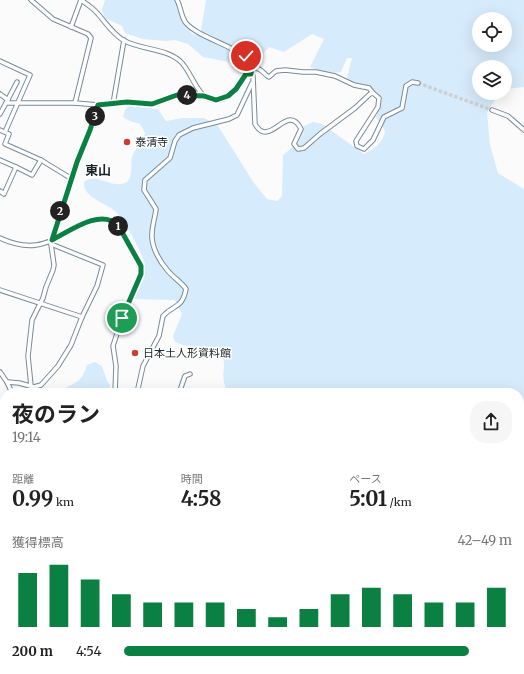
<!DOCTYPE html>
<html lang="ja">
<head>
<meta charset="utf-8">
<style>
  body { margin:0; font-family:Merriweather,"Noto Sans JP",serif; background:#f6f6f6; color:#222; height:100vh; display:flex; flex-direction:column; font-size:15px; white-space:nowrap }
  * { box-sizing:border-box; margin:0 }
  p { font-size:13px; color:#767676 }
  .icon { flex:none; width:22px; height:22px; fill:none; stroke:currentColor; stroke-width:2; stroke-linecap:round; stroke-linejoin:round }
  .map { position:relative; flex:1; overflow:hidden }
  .details { position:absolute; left:0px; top:388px; width:524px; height:286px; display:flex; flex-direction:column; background:#fff; border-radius:16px 16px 0 0; box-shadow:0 4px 16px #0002 }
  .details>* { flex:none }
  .buttons { position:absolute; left:472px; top:12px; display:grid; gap:8px }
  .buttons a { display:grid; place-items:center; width:40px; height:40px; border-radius:50%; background:#fff; box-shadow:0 4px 16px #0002; font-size:20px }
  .pin { position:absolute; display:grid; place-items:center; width:34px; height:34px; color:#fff; margin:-17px; border:2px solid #fff; border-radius:50%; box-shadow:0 1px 4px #0007 }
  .km { position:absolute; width:20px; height:20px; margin:-10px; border-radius:50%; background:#222; color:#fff; font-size:11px; line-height:20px; text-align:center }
  .round { display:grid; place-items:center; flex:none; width:42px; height:42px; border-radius:16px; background:#f6f6f6 }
  .summary { display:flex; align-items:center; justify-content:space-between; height:68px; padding:0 12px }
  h1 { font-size:22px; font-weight:700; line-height:30px }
  .stats { display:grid; grid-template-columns:repeat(3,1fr); gap:6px; height:68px; padding:4px 12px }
  .stats div { display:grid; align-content:center }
  .stats b { font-size:20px; font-weight:700 }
  .stats small { font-size:11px; font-weight:400 }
  .stats p { font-size:11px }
  .chart { height:112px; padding:8px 12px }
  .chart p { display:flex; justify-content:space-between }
  .chart svg { width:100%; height:72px; margin-top:4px; stroke:#0b8043; stroke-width:6 }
  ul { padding:0 12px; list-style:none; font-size:13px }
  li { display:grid; grid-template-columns:64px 48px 1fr; align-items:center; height:30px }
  li i { height:10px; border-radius:5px; background:#0b8043 }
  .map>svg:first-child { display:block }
</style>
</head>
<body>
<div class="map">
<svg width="524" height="674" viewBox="0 0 524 674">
  <rect width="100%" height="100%" fill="#fbfbfb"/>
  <g fill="#d6ebfb" fill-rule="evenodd">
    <path d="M105,0H174L179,3V14L192,34L200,36L206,0H524V87L505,89V67H479V93H499L487,113L490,145L498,173L524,189V463L519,464V393H229C217,375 229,367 221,354C206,346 190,349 175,342L173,336L182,314L175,300L133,299C139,291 147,275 145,264C142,253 125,221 116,212C107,203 82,198 84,182C96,172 112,189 125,183C134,179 130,165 132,157C135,148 143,142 145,133L140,124L130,121L123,117L125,110L129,106L158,109L166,121L182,118H204L218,126L254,183L267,199L277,201L282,196L283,155L299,142L304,126L313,122L322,124L364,154C375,148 383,143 385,131L376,117L382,99C374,86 357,88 347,78L352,58H347L341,72C332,74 319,71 310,67L324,39L312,34L284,52L269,47L251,67L248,72L245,73L229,62L203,57L188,44L175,40L166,41L142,39L125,33L122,26L105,18L102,10ZM479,19H505V45H479Z"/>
    <path d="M95,362L102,366L107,381L110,385L109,393H59C74,380 80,387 87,365Z"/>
    <polygon points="519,534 524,547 524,674 172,674 163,670 519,669"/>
  </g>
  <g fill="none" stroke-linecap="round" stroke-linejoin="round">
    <polyline stroke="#ced0d1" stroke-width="3.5" stroke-dasharray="3.5 2" stroke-linecap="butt" points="418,83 492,110"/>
    <g stroke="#788b99" stroke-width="5.5">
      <g id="minor">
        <polyline points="31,0 53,19 88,34 91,38 75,103"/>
        <path d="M81,0C87,4 93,8 98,14C106,23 112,33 123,40C140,50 166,48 180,61C192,71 197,100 215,100C235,100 236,83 246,74H251L253,76L255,124C270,150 287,101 301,129L294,144L298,149L304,148L320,134L355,108L370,94L373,93L379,98L378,107L356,141L357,146L364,149L373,140L384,117L402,108L406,86L412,82L418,83"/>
        <path d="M177,0C181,7 181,17 186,23C199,38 235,45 252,63V69"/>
        <polyline points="71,27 81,0"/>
        <polyline points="0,61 30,75 5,132"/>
        <path d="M251,74L252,69C261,66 263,74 269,77L276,71L285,70L303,72H316L335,76L354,85L369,88L373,93"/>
        <polyline points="0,94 8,100"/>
        <polyline points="6,103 17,82"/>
        <polyline points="113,104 124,40"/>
        <polyline points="492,110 508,116 524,130"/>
        <polyline points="0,114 6,103 75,103 98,105 127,102 152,104 177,95 204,96"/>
        <polyline points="0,130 9,134 5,144 41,160"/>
        <polyline points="0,160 16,167"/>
        <polyline points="0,191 4,194 16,167 32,175 41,160 72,179"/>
        <path d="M0,238C11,243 23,247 36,245C71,241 102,191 127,240C133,251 140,261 141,274L122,318L113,346L116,366L115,393"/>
        <polyline points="52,239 77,162 90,130 98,105"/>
        <polyline points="0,290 82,317 97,286 103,265 51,244 50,241"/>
        <polyline points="0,372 7,382 12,393"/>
        <polyline points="7,382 19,383 34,387 41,385 58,366 71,345 82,317"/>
        <polyline points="31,386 28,356 32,320 43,298 46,287 53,270 54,265 51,244"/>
        <path d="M137,393L143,366L159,336L163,316C174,304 182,309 186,289C181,282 174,278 168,271C160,262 151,247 152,234C152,226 155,218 156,209L144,190L145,180L170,158L175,141L179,135L193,128L229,119L237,115L252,83"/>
        <polyline points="179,393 185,376 190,374"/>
        <polyline points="0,526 5,528"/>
        <polyline points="0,559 5,550"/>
        <polyline points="0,613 5,608"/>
        <polyline points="0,625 5,629"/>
        <polyline points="5,650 5,658"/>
        <polyline points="0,663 5,660"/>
        <polyline points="11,669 13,674"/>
        <polyline points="31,669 31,674"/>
        <polyline points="55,669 55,674"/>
        <polyline points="78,669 78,674"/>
        <polyline points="102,669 113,674"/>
        <polyline points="103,674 113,669"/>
      </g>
    </g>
    <use href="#minor" stroke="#fff" stroke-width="3.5"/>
  </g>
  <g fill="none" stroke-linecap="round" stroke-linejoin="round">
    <g stroke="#fff" stroke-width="8">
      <path id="route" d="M122,318L141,274V266L118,225C100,208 70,231 52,240L77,162L90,130L98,105L127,102L152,104L177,95L204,96L216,100L228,96L236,89L246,74H251L252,63L246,56"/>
    </g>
    <use href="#route" stroke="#0b8043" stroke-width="5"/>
  </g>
  <g fill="#ca3d30" stroke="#fff" stroke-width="1.5">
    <circle cx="127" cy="142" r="4"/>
    <circle cx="135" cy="353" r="4"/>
  </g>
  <g text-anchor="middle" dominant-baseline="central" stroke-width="3" stroke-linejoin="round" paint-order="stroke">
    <g font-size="11" fill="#1b2328" stroke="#fff" text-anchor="start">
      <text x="135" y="142">泰清寺</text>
      <text x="143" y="353">日本土人形資料館</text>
    </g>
    <g font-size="13" font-weight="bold" fill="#1b2328" stroke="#fff">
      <text x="98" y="170">東山</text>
    </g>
  </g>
</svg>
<div class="buttons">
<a><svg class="icon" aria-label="locate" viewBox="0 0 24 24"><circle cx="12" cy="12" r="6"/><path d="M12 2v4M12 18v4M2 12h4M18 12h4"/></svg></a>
<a><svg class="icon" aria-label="layers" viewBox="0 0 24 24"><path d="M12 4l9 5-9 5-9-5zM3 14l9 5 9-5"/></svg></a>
</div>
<div class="pin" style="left:122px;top:318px;background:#1e9e55"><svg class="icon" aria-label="arrive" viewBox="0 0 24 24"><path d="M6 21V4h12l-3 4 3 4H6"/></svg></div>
<div class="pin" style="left:246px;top:56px;background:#d93025"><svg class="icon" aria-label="check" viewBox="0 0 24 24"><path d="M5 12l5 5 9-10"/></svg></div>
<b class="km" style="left:118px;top:226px">1</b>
<b class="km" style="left:60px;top:211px">2</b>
<b class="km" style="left:95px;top:116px">3</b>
<b class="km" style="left:187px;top:95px">4</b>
<section class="details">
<div class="summary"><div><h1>夜のラン</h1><p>19:14</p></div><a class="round"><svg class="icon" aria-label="share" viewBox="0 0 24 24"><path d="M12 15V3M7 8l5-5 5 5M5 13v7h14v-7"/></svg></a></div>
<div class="stats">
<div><p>距離</p><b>0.99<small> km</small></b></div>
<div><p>時間</p><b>4:58</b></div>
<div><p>ペース</p><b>5:01<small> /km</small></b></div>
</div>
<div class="chart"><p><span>獲得標高</span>42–49 m</p>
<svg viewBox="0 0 160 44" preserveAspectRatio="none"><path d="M5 44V11M15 44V6M25 44V15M35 44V24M45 44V29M55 44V29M65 44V29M75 44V33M85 44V38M95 44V33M105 44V24M115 44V20M125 44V24M135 44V29M145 44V29M155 44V20"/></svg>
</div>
<ul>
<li><b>200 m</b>4:54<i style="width:89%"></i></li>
</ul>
</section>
</div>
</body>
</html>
